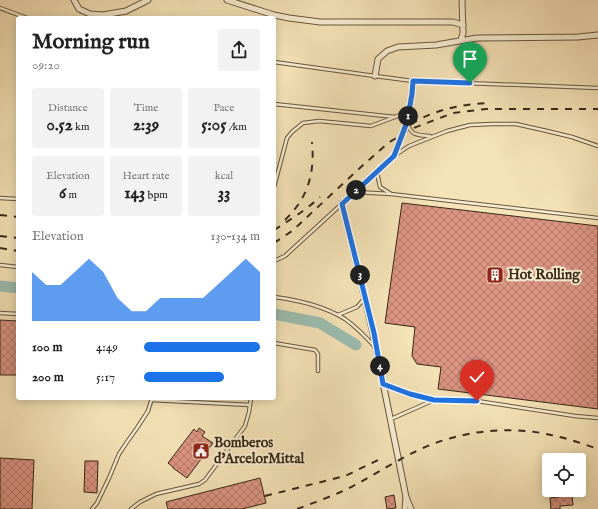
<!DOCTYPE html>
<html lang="en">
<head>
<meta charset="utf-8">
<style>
  body { margin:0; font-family:"IM FELL English",serif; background:#f2f2f2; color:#222; height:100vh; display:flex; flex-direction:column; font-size:15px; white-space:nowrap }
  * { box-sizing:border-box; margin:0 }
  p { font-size:13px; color:#767676 }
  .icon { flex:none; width:22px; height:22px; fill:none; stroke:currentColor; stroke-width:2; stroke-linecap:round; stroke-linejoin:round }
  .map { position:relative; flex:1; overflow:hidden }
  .details { position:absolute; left:16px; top:16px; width:260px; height:384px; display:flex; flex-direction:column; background:#fff; border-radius:4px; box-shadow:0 2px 10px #0003 }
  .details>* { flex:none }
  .controls { position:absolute; left:542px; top:453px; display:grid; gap:8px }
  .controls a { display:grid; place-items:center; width:44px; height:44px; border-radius:4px; background:#fff; box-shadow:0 2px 10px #0003; font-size:20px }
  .pin { position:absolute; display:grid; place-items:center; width:34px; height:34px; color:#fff; margin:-41px -17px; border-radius:50% 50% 50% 0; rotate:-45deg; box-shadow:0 0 4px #0007 }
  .pin .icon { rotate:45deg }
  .km { position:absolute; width:20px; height:20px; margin:-10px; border-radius:50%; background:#222; color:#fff; font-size:11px; line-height:20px; text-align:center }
  .round { display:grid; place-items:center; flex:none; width:42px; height:42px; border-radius:4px; background:#f2f2f2 }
  .headline { display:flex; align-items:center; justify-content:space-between; height:68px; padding:0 16px }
  h1 { font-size:22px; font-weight:700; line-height:30px }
  .metrics { display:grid; grid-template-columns:repeat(3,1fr); gap:6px; height:68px; padding:4px 16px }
  .metrics div { display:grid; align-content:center; border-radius:4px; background:#f2f2f2; text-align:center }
  .metrics b { font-size:17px; font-weight:700 }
  .metrics small { font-size:11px; font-weight:400 }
  .metrics p { font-size:11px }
  .chart { height:112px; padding:8px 16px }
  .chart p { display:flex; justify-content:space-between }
  .chart svg { width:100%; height:72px; margin-top:4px; fill:#1a73e8; opacity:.7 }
  ul { padding:0 16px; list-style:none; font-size:13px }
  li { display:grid; grid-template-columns:64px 48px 1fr; align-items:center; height:30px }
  li i { height:10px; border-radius:5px; background:#1a73e8 }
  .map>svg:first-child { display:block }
</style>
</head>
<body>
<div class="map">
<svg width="598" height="509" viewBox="0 0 598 509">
  <defs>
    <pattern id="building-cross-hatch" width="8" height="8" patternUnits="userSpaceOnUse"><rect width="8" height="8" fill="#dc9483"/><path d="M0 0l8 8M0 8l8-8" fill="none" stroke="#b3796a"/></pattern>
  </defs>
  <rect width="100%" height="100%" fill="#f5e3b8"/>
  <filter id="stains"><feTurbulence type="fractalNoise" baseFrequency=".005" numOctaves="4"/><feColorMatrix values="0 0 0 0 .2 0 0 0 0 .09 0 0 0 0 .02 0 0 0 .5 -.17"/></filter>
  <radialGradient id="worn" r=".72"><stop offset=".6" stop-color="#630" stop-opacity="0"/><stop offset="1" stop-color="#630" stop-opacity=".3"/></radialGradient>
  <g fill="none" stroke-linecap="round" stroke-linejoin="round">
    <g stroke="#9cbeb2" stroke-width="11">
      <polyline points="0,286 18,288"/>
      <polyline points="274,314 320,323 356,345"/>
    </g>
  </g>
  <g fill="url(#building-cross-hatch)" stroke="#372716">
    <polygon points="402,203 598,226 598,409 438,389 441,367 417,364 412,356 415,327 385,323"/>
    <polygon points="0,320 18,321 18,375 0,375"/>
    <polygon points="199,428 205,432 202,436 213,443 187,478 173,468 173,467 168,463 194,429 197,432"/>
    <polygon points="0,458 34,460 32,509 0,509"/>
    <polygon points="85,461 98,461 97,493 84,492"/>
    <polygon points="260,478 266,503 242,509 168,509 166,502"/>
    <polygon points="394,495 396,508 387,509 385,497"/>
    <polygon points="572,495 573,505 560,506 560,509 551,509 550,498"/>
  </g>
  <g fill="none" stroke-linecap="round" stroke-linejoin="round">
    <g stroke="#66563e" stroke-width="4.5">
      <g id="lane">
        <polyline points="0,8 27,18"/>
        <polyline points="274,62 375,76 413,81 598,88"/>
        <polyline points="274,104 395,117"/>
        <path d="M407,122C411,136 417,135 430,136"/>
        <polyline points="394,156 409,146 447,131 470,125 492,124 516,124 547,131 572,137 598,146"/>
        <polyline points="377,172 380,187 391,194 598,218"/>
        <polyline points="274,187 287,138 292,132 303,123 319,121 371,126 408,112"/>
        <polyline points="355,192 391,194"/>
        <polyline points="0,198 18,199"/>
        <polyline points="274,261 285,256 394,156 407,121 412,94 413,81"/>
        <polyline points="0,265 18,267"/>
        <path d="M274,297C298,300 324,306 345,319C356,327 366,337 375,347"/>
        <polyline points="0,313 18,314"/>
        <polyline points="338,315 357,307 364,299"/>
        <polyline points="274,343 315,350 318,354 318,371"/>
        <polyline points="384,384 410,394 434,400 477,401 575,416 598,418"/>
        <polyline points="151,400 250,405"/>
        <polyline points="391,419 434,400"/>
        <polyline points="92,509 97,503 109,478 119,454 127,442 137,428 148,411 152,398"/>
        <polyline points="131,509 140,502 156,494 199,484 205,480 245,426 249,412 251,398"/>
      </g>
    </g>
    <g stroke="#66563e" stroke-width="7">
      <g id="street">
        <polyline points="74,0 79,9 90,14 103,15 126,11 148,0"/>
        <polyline points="227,0 274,15 289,18 320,22 453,22 463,25"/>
        <polyline points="461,40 463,33 462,0"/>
        <polyline points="375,76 378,59 387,51 398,47 436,45 477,38 578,37 598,35"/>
        <polyline points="342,203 373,333 406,497 405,509"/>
        <polyline points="406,497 411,509"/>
      </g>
    </g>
    <use href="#lane" stroke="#f8edd1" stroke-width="2.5"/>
    <use href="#street" stroke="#f8edd1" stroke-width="5"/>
    <g stroke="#372716" stroke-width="2" stroke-dasharray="7 7" stroke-linecap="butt">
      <path d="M411,124C436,109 463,104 491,103"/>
      <polyline points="0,215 18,217"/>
      <path d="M285,220C308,198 315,173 312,142"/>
      <path d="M274,230C290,220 306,210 320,197"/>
      <polyline points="0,236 18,238"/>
      <polyline points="274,243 292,231 361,167 388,143 411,129 453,113 486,109 598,109"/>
      <polyline points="0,248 18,251"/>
      <polyline points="265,496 345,476 378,460"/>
      <path d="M297,509C313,503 330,497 345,490C372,477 396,460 423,448C462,431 509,425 551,435C567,438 583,444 598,449"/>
    </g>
  </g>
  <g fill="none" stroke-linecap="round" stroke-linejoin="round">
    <g stroke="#fff" stroke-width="8">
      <polyline id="route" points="470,83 413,81 412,94 407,122 394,156 342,204 374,333 383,384 410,394 434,400 477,401"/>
    </g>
    <use href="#route" stroke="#1a73e8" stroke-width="5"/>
  </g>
  <defs>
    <g id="building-square" transform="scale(0.9)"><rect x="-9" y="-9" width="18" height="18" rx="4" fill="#8f2418" stroke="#f8edd1"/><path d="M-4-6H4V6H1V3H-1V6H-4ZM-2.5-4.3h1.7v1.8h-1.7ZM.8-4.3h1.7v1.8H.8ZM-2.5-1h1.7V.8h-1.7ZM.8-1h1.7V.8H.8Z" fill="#fff"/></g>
    <g id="civic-square" transform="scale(0.9)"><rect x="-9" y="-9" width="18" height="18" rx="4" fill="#8f2418" stroke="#f8edd1"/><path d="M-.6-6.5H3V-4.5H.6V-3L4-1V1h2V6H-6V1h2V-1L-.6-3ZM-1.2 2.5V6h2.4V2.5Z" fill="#fff"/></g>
  </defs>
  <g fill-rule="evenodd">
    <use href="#building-square" x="495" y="275"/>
    <use href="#civic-square" x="201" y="451"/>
  </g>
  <g text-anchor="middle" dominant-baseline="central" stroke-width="4" stroke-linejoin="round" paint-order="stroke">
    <g font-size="14" font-weight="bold" fill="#372716" stroke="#f8edd1" text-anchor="start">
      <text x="508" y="275">Hot Rolling</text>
      <text x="214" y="443">Bomberos<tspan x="214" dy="16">d'ArcelorMittal</tspan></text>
    </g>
  </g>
  <rect width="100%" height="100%" filter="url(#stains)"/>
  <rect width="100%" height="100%" fill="url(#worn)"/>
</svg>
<div class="controls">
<a><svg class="icon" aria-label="locate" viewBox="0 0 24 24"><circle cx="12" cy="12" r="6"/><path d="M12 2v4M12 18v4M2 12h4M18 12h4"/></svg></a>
</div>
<div class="pin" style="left:470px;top:83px;background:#1e9e55"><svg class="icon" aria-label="arrive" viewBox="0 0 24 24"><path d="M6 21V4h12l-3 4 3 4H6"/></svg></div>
<div class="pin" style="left:477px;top:401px;background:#d93025"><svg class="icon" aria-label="check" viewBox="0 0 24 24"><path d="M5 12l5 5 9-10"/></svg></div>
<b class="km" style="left:408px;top:116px">1</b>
<b class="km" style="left:356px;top:190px">2</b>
<b class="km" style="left:360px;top:275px">3</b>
<b class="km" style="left:380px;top:366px">4</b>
<section class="details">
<div class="headline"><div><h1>Morning run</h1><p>09:20</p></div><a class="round"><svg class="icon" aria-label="share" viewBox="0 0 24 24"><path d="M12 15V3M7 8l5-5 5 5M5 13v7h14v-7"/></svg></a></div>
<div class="metrics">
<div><p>Distance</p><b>0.52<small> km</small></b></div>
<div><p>Time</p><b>2:39</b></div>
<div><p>Pace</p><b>5:05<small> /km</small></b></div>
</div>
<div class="metrics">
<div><p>Elevation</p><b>6<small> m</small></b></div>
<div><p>Heart rate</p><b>143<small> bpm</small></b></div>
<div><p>kcal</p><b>33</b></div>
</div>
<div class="chart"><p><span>Elevation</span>130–134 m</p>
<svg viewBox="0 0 160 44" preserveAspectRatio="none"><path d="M0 44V14L10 22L20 22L30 14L40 6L50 14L60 30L70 38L80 38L90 30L100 30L110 30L120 30L130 22L140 14L150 6L160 14V44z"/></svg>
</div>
<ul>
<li><b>100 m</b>4:49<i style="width:100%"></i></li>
<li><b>200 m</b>5:17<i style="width:69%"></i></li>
</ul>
</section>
</div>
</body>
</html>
